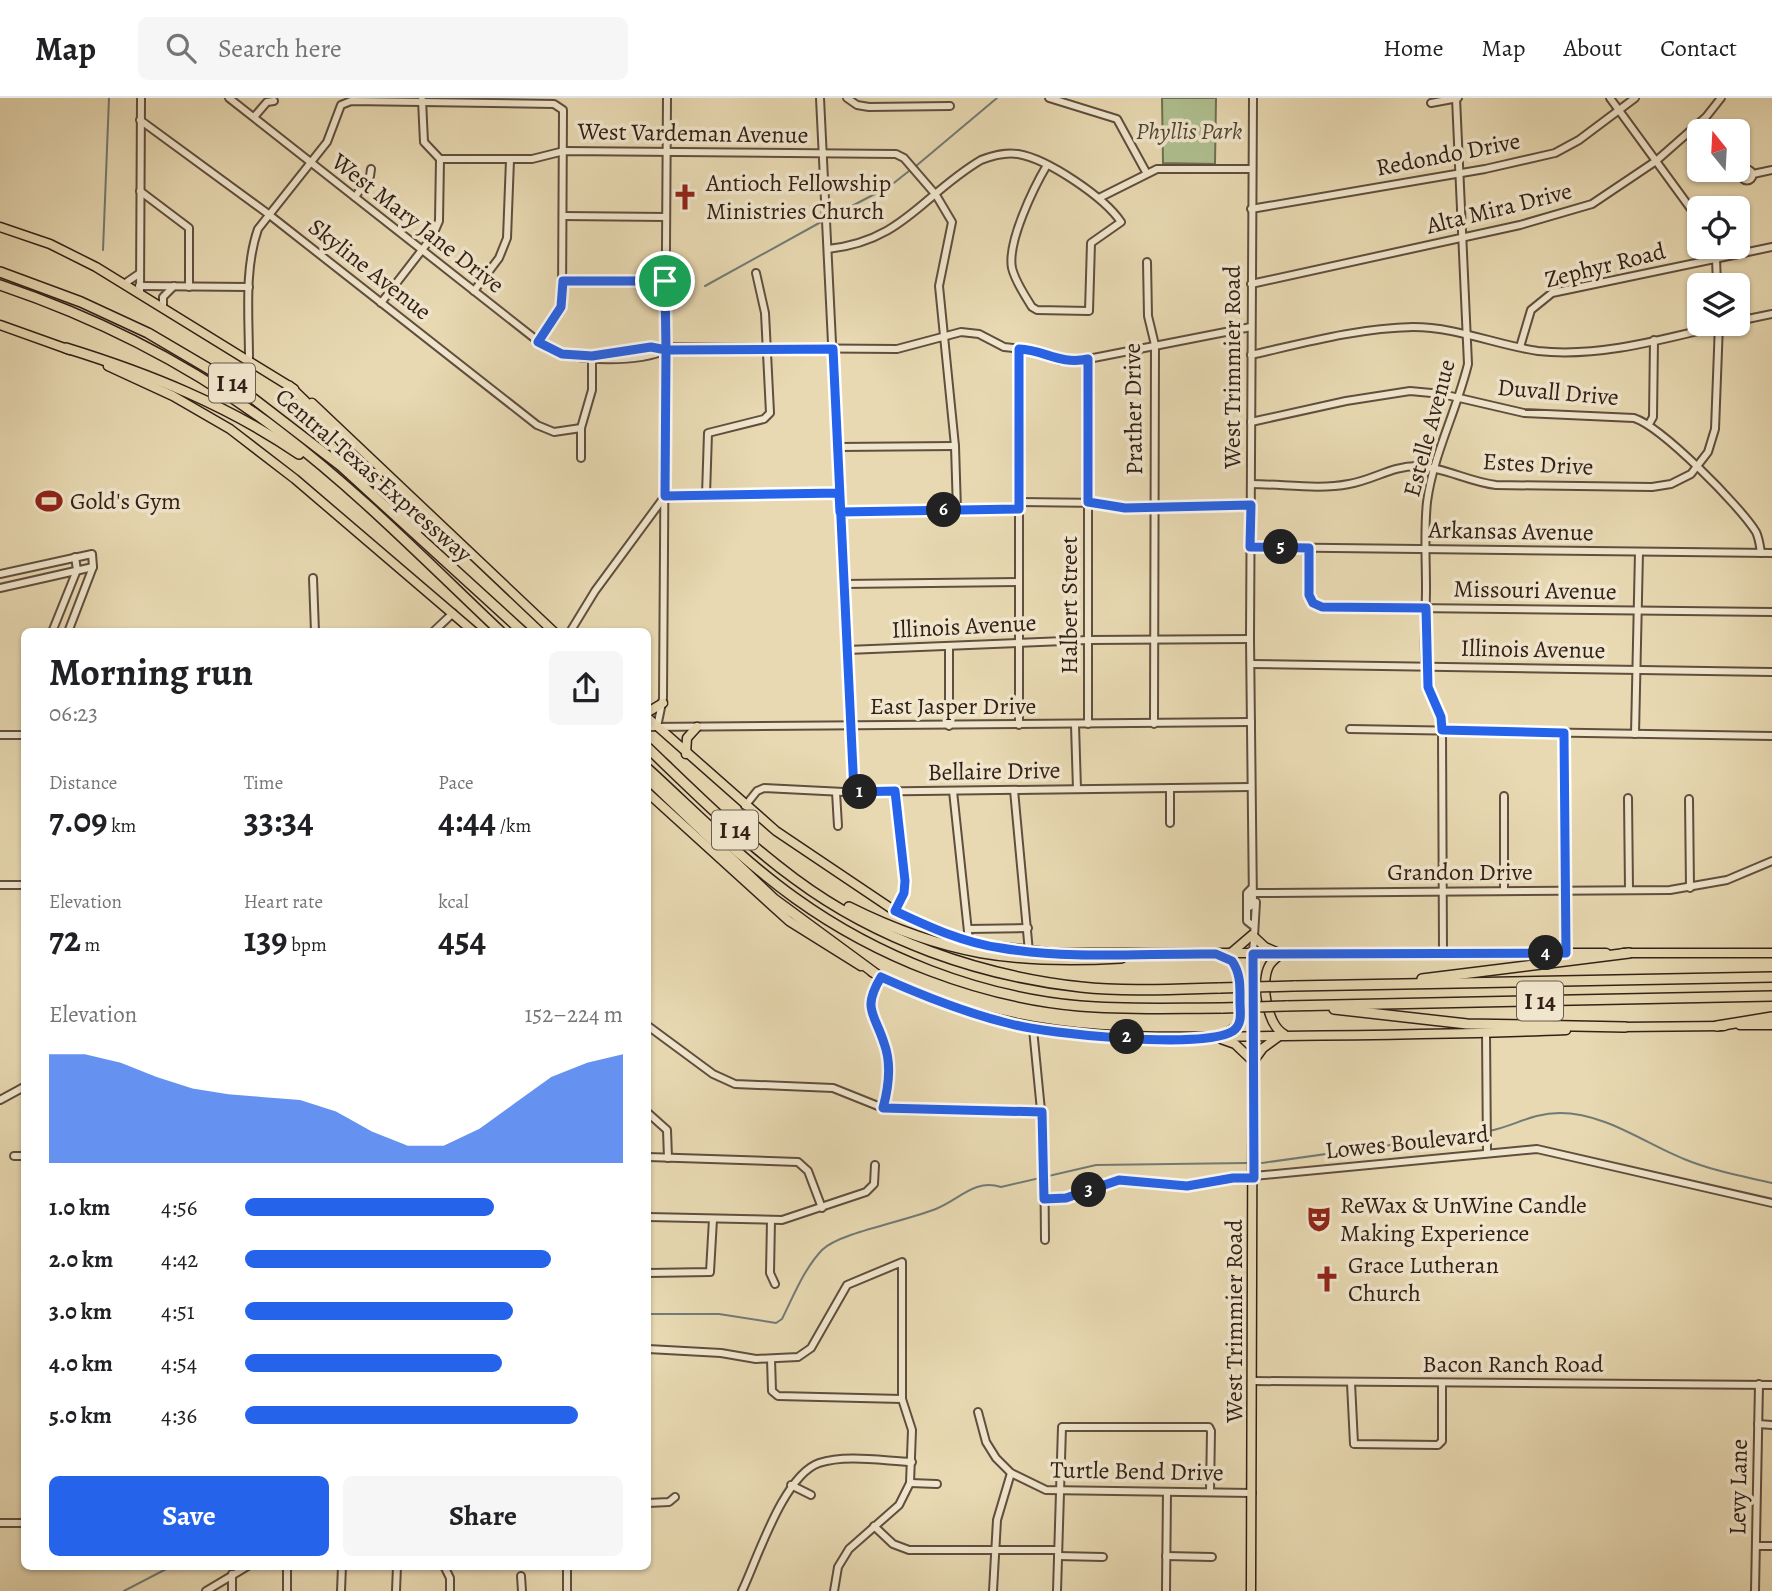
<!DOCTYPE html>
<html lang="en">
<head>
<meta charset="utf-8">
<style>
  body { margin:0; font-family:Alegreya,serif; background:#f6f6f6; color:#202124; height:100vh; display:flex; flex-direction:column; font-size:26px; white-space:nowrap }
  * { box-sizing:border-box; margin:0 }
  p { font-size:23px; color:#757577 }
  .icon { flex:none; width:38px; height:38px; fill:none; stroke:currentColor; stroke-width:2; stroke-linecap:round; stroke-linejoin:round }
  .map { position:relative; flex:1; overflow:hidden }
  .details { position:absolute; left:21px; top:530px; width:630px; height:942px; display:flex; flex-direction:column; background:#fff; border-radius:10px; box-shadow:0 2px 5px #0004 }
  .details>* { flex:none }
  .needle { width:46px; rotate:342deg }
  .controls { position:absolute; left:1687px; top:21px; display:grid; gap:14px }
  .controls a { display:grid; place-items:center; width:63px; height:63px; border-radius:10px; background:#fff; box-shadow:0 2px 5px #0004; font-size:35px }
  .pin { position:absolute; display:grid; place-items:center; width:60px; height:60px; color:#fff; margin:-30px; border:4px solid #fff; border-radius:50%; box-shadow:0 2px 7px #0007 }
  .km { position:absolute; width:35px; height:35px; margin:-18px; border-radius:50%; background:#222; color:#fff; font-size:19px; line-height:35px; text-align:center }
  .round { display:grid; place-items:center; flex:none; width:74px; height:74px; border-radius:10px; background:#f6f6f6 }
  .head { display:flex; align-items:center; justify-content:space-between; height:119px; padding:0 28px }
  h1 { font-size:38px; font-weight:700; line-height:52px }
  .figures { display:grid; grid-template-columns:repeat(3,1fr); gap:10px; height:119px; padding:7px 28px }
  .figures div { display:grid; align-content:center }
  .figures b { font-size:35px; font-weight:700 }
  .figures small { font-size:19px; font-weight:400 }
  .figures p { font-size:19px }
  .chart { height:196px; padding:14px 28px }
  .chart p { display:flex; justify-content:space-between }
  .chart svg { width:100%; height:126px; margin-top:7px; fill:#2563eb; opacity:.7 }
  .primary-button { display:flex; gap:14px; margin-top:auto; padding:14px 28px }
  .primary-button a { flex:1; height:80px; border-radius:10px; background:#2563eb; color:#fff; font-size:28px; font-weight:700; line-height:80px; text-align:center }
  .primary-button a+a { background:#f6f6f6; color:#202124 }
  ul { padding:0 28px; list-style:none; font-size:23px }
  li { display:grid; grid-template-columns:112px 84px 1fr; align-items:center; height:52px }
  li i { height:18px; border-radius:9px; background:#2563eb }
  header { display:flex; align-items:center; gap:42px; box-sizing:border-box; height:98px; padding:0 35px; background:#fff; border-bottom:2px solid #e0e0e0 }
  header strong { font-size:33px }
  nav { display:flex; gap:38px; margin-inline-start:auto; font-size:24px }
  .search { width:490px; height:63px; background:#f6f6f6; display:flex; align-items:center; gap:18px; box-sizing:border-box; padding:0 24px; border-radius:10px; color:#757577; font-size:26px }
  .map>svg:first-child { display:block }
</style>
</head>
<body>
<header>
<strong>Map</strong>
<div class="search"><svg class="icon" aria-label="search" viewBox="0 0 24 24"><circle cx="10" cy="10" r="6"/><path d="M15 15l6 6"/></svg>Search here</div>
<nav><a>Home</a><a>Map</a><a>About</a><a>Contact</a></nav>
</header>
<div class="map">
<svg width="1772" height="1493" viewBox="0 0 1772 1493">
  <rect width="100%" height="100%" fill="#e8d9b2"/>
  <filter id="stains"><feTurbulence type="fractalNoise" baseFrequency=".00286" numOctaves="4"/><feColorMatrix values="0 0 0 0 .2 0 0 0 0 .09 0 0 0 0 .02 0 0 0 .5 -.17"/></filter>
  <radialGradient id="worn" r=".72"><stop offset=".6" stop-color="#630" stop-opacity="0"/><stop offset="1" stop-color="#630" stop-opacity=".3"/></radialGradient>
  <polygon fill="#b0c090" stroke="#717054" stroke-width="2" points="1162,0 1216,0 1215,66 1163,65"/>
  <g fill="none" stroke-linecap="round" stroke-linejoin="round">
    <g stroke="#717b76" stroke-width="2">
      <polyline points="916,68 997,0"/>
      <polyline points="831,119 890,88 909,73"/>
      <polyline points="103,152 109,0"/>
      <polyline points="705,188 821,124"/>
      <path d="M1489,1033C1515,1028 1531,1015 1560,1015C1605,1015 1646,1046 1684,1061C1713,1073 1742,1078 1772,1085"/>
      <polyline points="1262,1065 1483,1034"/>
      <path d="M648,1216H719L776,1225L782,1221C794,1197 804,1171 822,1152C840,1134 912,1122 938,1110C961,1100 975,1081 1001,1089L1096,1067L1247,1065"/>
      <polyline points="124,1493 172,1468"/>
    </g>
    <g stroke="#604e3e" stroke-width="10">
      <g id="minor">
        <path d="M229,0L548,251C577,264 637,265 666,252"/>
        <polyline points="820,0 854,694"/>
        <polyline points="847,0 857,7 869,9 950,8"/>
        <polyline points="1049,0 1117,21 1146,74"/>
        <polyline points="1610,0 1699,122"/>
        <polyline points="422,2 424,44 440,61"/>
        <polyline points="1431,5 1458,0"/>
        <polyline points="254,19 267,4 274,3"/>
        <polyline points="140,22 267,115 537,327 554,334 581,330"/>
        <polyline points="440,61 532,61 564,53 896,56 904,60 936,97 952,124 939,188 955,348 957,412"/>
        <circle cx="1747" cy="77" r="5.5"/>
        <polyline points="1753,76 1772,72"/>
        <polyline points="140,93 189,130 189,189"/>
        <polyline points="355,99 370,78 371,71"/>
        <polyline points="1099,100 1157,71 1252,71"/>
        <polyline points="1251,111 1485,71 1555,55 1579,42 1635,0"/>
        <polyline points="563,118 666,119"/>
        <polyline points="1712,149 1716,160 1717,187"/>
        <path d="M828,151C903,143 922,97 981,62C994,57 1005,54 1018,56C1048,61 1104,99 1121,124L1091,145L1089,213L1037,212L1032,209C1025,198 1015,183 1012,170C1007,144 1034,89 1047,67"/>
        <polyline points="1147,164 1148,218 1155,247 1154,626"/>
        <polyline points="563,182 665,183"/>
        <polyline points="124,186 140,175"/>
        <polyline points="1251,186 1520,127 1592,106 1656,63 1706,19 1721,0"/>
        <polyline points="139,188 249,189"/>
        <polyline points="474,193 499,160 507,140 510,62"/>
        <polyline points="140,195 141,0"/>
        <polyline points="381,205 432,139 439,123 440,61"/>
        <polyline points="163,209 163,199 174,188"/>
        <polyline points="1738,223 1772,216"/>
        <polyline points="1520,249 1531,212 1552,195 1772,149"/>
        <path d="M1251,257C1304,245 1358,230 1413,229C1457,229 1496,247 1538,253C1601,260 1667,240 1727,226"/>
        <polyline points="592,258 651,249 897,251 961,234 979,236 1004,249 1031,252 1061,263 1078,263 1251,229"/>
        <path d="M249,261C249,219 244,171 258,131L327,44L341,7L351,3L554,6L563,12L562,202L556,219L538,244"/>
        <path d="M1251,324L1346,303L1410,293L1442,296L1524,315L1634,320C1662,329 1740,408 1756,434C1759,440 1760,448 1761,455"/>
        <polyline points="1649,326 1653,319 1654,242"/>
        <polyline points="837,349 955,348"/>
        <polyline points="581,360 581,330 592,292 592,258"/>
        <path d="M1251,386C1283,386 1319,392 1349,386C1373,382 1392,368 1417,368C1444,369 1469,384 1496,387L1652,389L1671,386L1691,376L1708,354L1715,331L1719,226"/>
        <polyline points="706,397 708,335 764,321 770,315 765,215 756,175"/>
        <polyline points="1019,404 1102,405 1125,410 1251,407"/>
        <polyline points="840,414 1019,411"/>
        <polyline points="1250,449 1772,455"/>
        <polyline points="1309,450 1309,497 1313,505 1322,509 1772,514"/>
        <polyline points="0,476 92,456 93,469 68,534"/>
        <polyline points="313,480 315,534"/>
        <polyline points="843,486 1019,484"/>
        <polyline points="0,490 93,469"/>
        <polyline points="52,534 77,472 75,459"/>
        <polyline points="433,534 453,515"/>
        <polyline points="570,534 595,493 665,398 839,395"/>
        <polyline points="847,552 1088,542 1250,541"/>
        <polyline points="1251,566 1772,574"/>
        <polyline points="1088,626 1088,261"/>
        <polyline points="1019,627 1019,251"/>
        <polyline points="1075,627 1077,691"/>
        <polyline points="949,628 949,550"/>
        <polyline points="648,629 1251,624"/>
        <polyline points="657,629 663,600 667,0"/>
        <polyline points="1350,631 1772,638"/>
        <polyline points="1564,635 1566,855"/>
        <polyline points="1635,636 1639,454"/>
        <polyline points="0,637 24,637"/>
        <polyline points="1170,690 1170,725"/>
        <polyline points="1014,692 1029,854"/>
        <polyline points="895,693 905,783 904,795 895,813"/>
        <polyline points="953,693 969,843"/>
        <polyline points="836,694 838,728"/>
        <polyline points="1504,698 1504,793"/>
        <polyline points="1628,700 1629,792"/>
        <polyline points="1689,701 1690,790"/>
        <polyline points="745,708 757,693 764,690 844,694 1251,689"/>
        <polyline points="0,787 24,787"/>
        <polyline points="1252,790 1247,795 1247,823 1252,827"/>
        <polyline points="1256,795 1670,792 1727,782 1772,763"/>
        <polyline points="1247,810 1253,807 1250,541 1253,0"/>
        <polyline points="968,831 1028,830"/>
        <path d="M1443,855L1442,632C1440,610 1427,593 1426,570C1423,544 1426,517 1426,490C1426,462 1424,432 1427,404C1433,357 1457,312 1468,266L1456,0"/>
        <polyline points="1253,856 1256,804"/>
        <path d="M881,879C862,911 874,914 884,945C892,967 889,988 883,1010"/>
        <polyline points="648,928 713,976 735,986 833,990 883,1010 898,1012 1042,1014"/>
        <polyline points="1033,931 1044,1043 1045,1142"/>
        <polyline points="1486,935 1487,1055"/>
        <polyline points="0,1002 24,989"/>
        <polyline points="648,1015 667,1032 668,1060"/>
        <polyline points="14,1058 24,1058"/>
        <polyline points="648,1059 798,1064 808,1073 822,1110"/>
        <polyline points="1044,1101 1066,1100 1119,1082 1187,1088 1233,1080 1537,1051 1772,1105"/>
        <polyline points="648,1119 782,1122 866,1094 874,1086 875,1067"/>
        <polyline points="771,1122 770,1175 775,1186"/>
        <polyline points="648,1175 710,1174 713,1121"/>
        <polyline points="648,1251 721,1255 756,1261 798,1259 811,1250 847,1187 902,1164 902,1301 912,1332 910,1385 899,1407 849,1451 838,1469 834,1493"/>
        <polyline points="771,1261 772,1293 778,1298 902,1301"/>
        <polyline points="1254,1283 1772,1287"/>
        <polyline points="1351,1285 1354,1346 1438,1347 1442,1343 1442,1285"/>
        <polyline points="978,1314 986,1344 996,1360 1011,1375 1046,1392 1252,1395"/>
        <polyline points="1758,1326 1772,1327"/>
        <polyline points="910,1385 937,1386"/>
        <polyline points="791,1387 811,1397"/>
        <polyline points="648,1405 669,1404 675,1399"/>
        <polyline points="0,1425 24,1425"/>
        <polyline points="874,1428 893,1446 909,1452 1058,1452"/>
        <polyline points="1756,1448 1772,1448"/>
        <polyline points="1058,1458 1103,1459"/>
        <polyline points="1166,1458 1212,1459"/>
        <polyline points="444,1468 450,1480 450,1493"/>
        <polyline points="567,1468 567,1493"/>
        <polyline points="521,1478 522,1493"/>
        <polyline points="206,1493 248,1468"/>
        <polyline points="232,1493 232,1476"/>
        <polyline points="287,1493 287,1468"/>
        <polyline points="341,1493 342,1468"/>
        <polyline points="396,1493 397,1468"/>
        <path d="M742,1493C758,1459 784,1377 819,1365C846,1356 884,1363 912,1364"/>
        <polyline points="993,1493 997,1422 1011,1375"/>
        <polyline points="1057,1493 1062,1329 1209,1329 1211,1333 1210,1394"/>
        <polyline points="1166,1493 1167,1394"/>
        <polyline points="1755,1493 1759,1286"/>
      </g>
    </g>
    <g stroke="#322017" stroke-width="11">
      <g id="major">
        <polyline points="0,129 50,146 96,169 294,291"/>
        <polyline points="0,227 70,252"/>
        <polyline points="108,268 173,298 230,331 295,381 474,534"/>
        <polyline points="312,305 554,534"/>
        <polyline points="648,614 663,605"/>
        <polyline points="648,620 776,733 895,813 936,832 978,846 1054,855 1606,855"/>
        <polyline points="686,656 687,640 697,629"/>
        <polyline points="648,695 789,823 861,868"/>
        <path d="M1231,855L1252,837L1265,849L1281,856C1277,859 1271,864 1269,868C1260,885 1267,927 1284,936"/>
        <polyline points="1623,855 1772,855"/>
        <path d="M1221,858C1246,864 1244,906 1239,927L1225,936"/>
        <path d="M872,874C1017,948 1130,939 1285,938C1379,937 1472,936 1566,932"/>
        <polyline points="1740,927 1772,927"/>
        <polyline points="1621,929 1724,928"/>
        <polyline points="1221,941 1235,946 1254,964"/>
        <polyline points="1255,961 1263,950 1278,939"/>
        <polyline points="1251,1493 1253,856"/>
      </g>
    </g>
    <g stroke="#322017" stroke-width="12">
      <g id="highway">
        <polyline points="0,174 81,204 148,235 233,285 341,368 523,534"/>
        <path d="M0,187C101,221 195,269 280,334C359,394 429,466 501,534"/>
        <path d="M66,250C150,276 227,307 299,356"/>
        <polyline points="289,288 319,317 417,432"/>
        <path d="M648,650C695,695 742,742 795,781C877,842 980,878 1081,889C1127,894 1174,891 1220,890"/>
        <path d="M648,671C696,715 742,762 795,800C877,859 979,899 1080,908C1127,912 1175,910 1223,910"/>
        <polyline points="648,681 774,801 876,876"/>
        <path d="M849,809C945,857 1015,866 1121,860L1128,856"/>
        <polyline points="1422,881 1629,855"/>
        <polyline points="1294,888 1772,879"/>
        <polyline points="1286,908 1772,898"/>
        <polyline points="1334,911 1467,926 1625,929"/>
        <polyline points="1717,928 1772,919"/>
      </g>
    </g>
    <use href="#minor" stroke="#f0e6cd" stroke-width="6"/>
    <use href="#major" stroke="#e8d9b2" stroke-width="8"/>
    <use href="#highway" stroke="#e8d9b2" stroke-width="9"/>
    <g stroke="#322017" stroke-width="12" stroke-linecap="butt">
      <g id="highway-bridge">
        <polyline points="1220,890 1294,888"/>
        <polyline points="1223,910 1286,908"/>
      </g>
    </g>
    <use href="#highway-bridge" stroke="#e8d9b2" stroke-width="9"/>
  </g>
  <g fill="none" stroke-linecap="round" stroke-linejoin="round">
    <g stroke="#fff" stroke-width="14">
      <path id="route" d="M665,183L666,252L833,251L854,694L895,693L905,783L904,795L895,813C929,829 964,845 1001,850C1072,862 1145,855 1216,856L1232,863C1241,876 1240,889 1240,904C1240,914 1243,926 1233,933C1203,952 1048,936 1011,926C966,915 923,898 881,879C862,911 874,914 884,945C892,966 889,988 883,1010L1042,1014L1044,1101L1066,1100L1119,1082L1187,1088L1233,1080H1254L1253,856L1566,855L1564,635L1442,632L1441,619L1428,589L1426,510L1322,509L1313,505L1309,497V450L1250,449L1251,407L1125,410L1088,404V261C1059,267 1045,252 1019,251V411L840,414L839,395L665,398L666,252L651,249L592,258L562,256L538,244L561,209L563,183H665"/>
    </g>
    <use href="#route" stroke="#2563eb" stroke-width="9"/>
  </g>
  <defs>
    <g id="church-bare" transform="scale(2.1)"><path d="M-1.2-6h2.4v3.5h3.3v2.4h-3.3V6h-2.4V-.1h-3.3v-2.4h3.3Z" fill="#8f2418" stroke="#f0e6cd" stroke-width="2.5" paint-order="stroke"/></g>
    <g id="stadium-bare" transform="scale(2.1)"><path d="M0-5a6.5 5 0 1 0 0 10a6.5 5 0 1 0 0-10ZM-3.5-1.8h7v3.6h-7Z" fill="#8f2418" stroke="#f0e6cd" stroke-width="2.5" paint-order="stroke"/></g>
    <g id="theatre-bare" transform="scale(2.1)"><path d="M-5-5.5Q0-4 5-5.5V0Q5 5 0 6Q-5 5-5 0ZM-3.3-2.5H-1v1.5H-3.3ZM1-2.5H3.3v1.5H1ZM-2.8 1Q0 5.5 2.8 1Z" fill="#8f2418" stroke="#f0e6cd" stroke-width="2.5" paint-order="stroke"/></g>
  </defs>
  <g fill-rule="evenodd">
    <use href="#church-bare" x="685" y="99"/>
    <use href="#stadium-bare" x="49" y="403"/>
    <use href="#theatre-bare" x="1319" y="1121"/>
    <use href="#church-bare" x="1327" y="1181"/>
  </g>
  <g text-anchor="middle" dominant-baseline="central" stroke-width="7" stroke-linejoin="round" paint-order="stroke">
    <g fill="#f0e6cd" stroke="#6b5b4e" stroke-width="2">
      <rect x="209" y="265.5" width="46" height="39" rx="5"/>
      <rect x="712" y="712.5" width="46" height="39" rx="5"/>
      <rect x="1517" y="883.5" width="46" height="39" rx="5"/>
    </g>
    <g font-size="23" font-weight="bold" fill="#322017">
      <text x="232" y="285">I 14</text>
      <text x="735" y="732">I 14</text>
      <text x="1540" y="903">I 14</text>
    </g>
    <g font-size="24" font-style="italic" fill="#524835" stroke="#f0e6cd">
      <text x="1189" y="33">Phyllis Park</text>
    </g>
    <g font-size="24" fill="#322017" stroke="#f0e6cd">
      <text transform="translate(693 35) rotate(1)">West Vardeman Avenue</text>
      <text transform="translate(1448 56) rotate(-11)">Redondo Drive</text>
      <text transform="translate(1499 110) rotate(-14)">Alta Mira Drive</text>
      <text transform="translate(418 125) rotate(38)">West Mary Jane Drive</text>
      <text transform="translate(1605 167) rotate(-14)">Zephyr Road</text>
      <text transform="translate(370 171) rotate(38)">Skyline Avenue</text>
      <text transform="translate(1232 269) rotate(-90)">West Trimmier Road</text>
      <text transform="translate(1558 294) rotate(5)">Duvall Drive</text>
      <text transform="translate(1133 311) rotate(-91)">Prather Drive</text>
      <text transform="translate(1429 330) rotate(-75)">Estelle Avenue</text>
      <text transform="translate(1538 366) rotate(3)">Estes Drive</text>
      <text transform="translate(374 377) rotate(41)">Central Texas Expressway</text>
      <text transform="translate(1511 433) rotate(1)">Arkansas Avenue</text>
      <text transform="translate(1535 492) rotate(1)">Missouri Avenue</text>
      <text transform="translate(1069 507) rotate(-90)">Halbert Street</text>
      <text transform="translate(964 528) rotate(-3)">Illinois Avenue</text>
      <text transform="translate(1533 551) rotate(1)">Illinois Avenue</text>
      <text x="953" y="608">East Jasper Drive</text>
      <text transform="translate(994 673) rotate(-1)">Bellaire Drive</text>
      <text x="1460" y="774">Grandon Drive</text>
      <text transform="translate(1407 1044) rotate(-6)">Lowes Boulevard</text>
      <text transform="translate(1234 1223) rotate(-90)">West Trimmier Road</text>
      <text x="1513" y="1266">Bacon Ranch Road</text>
      <text transform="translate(1137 1373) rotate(1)">Turtle Bend Drive</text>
      <text transform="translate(1738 1389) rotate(-89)">Levy Lane</text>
    </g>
    <g font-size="24" fill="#322017" stroke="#f0e6cd" text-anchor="start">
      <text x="706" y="85">Antioch Fellowship<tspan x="706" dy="28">Ministries Church</tspan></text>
      <text x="70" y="403">Gold's Gym</text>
      <text x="1340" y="1107">ReWax &amp; UnWine Candle<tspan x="1340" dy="28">Making Experience</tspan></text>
      <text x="1348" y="1167">Grace Lutheran<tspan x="1348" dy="28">Church</tspan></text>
    </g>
  </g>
  <rect width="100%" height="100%" filter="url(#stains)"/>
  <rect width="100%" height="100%" fill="url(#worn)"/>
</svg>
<div class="controls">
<a><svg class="needle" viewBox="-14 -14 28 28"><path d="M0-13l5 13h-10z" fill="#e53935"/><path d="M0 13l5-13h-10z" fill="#757577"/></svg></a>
<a><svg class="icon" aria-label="locate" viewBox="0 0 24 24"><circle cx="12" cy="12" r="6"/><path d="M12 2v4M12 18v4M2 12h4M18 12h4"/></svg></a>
<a><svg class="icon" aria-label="layers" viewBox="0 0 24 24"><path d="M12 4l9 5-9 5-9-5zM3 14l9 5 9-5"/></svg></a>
</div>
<div class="pin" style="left:665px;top:183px;background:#1e9e55"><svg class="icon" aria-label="arrive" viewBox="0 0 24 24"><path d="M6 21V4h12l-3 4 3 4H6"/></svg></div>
<b class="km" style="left:860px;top:694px">1</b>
<b class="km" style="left:1127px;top:939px">2</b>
<b class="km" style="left:1089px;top:1092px">3</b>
<b class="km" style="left:1546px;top:855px">4</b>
<b class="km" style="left:1281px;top:449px">5</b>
<b class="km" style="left:944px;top:412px">6</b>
<section class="details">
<div class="head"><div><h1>Morning run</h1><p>06:23</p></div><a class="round"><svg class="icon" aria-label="share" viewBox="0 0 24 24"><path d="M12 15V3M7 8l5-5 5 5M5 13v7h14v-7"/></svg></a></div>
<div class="figures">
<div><p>Distance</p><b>7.09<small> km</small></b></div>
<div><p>Time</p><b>33:34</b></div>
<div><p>Pace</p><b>4:44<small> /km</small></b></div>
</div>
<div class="figures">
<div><p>Elevation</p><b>72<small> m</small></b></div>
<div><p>Heart rate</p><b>139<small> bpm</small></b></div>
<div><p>kcal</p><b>454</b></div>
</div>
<div class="chart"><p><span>Elevation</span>152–224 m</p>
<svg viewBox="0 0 160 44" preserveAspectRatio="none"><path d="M0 44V6L10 6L20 9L30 14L40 18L50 20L60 21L70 22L80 26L90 33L100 38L110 38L120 32L130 23L140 14L150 9L160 6V44z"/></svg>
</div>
<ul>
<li><b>1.0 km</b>4:56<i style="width:66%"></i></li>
<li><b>2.0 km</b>4:42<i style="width:81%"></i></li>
<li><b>3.0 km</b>4:51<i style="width:71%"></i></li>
<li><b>4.0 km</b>4:54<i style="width:68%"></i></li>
<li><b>5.0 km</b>4:36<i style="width:88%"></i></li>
</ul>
<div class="primary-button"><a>Save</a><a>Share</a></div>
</section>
</div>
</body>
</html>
